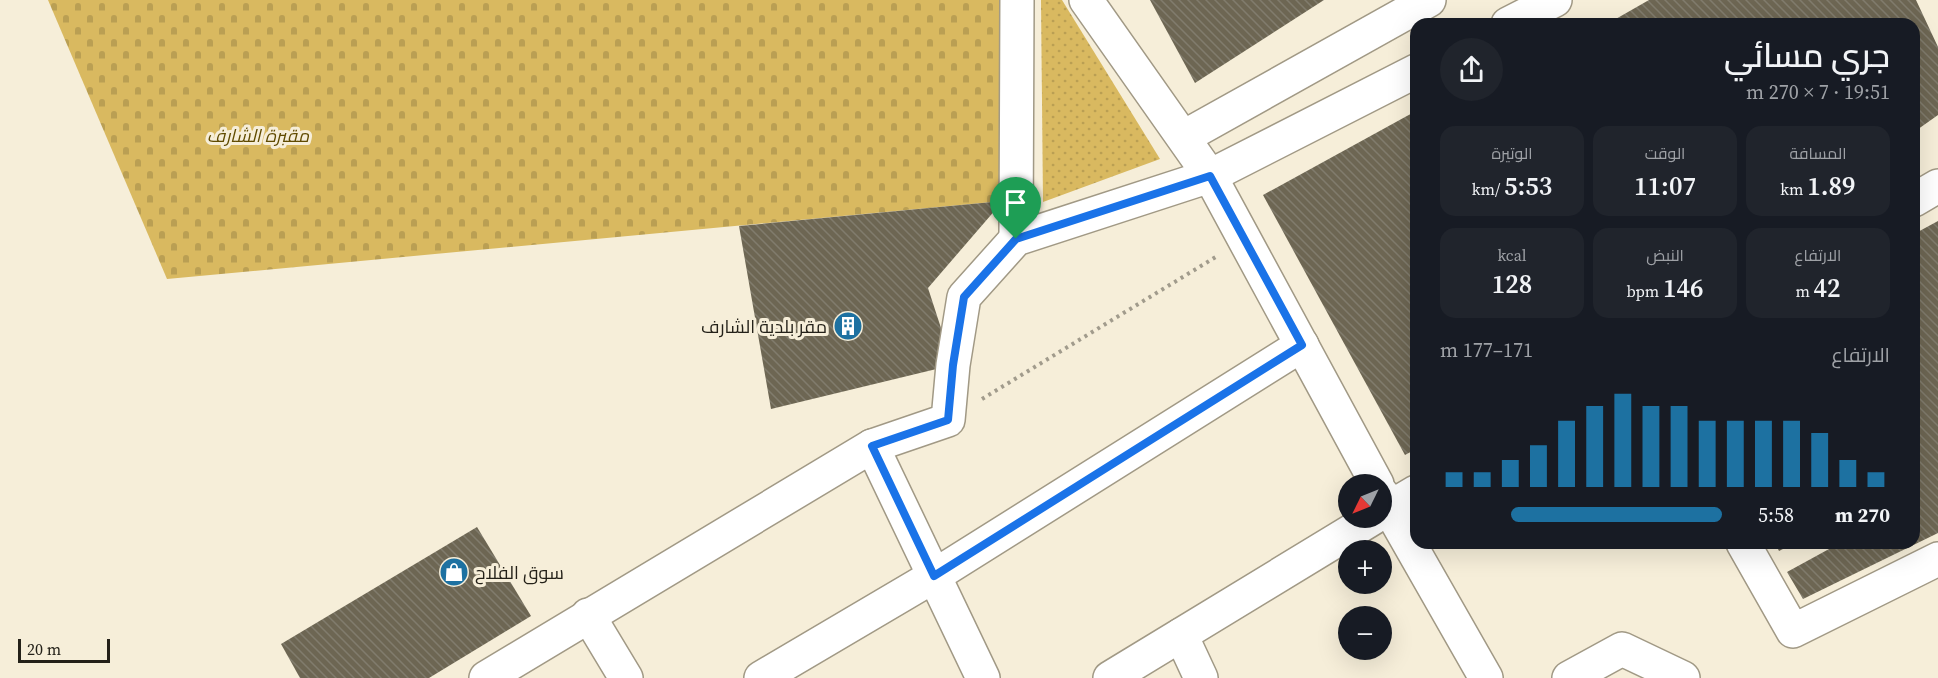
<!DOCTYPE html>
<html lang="ar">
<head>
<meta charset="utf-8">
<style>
  body { margin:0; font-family:"Source Serif 4",Cairo,serif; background:#20242c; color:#f1f3f6; direction:rtl; height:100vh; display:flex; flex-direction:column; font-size:22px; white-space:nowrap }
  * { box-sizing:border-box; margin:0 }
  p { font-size:20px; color:#9ea1a6 }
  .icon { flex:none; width:33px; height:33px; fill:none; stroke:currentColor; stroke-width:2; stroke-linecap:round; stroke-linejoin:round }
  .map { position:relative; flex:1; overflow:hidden; direction:ltr }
  .drawer { position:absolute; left:1410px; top:18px; width:510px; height:531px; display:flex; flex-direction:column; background:#171b24; border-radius:18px; box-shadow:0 6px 24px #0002; direction:rtl }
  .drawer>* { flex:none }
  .needle { width:39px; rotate:227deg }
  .buttons { position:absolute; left:1338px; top:474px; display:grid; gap:12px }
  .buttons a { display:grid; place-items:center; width:54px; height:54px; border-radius:50%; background:#171b24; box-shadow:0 6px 24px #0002; font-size:30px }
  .scale { position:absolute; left:18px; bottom:15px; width:92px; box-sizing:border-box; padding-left:6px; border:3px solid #242119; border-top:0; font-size:16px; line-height:21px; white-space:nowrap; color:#242119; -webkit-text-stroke:4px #f6eed9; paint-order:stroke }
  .pin { position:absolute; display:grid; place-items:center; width:51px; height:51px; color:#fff; margin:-62px -26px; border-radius:50% 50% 50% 0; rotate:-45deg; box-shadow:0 0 6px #0007 }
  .pin .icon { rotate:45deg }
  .round { display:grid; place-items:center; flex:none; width:63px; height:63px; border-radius:32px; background:#20242c }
  .headline { display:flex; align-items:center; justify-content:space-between; height:102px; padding:0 30px }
  h1 { font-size:33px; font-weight:600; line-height:45px }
  .stats { display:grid; grid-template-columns:repeat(3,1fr); gap:9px; height:102px; padding:6px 30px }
  .stats div { display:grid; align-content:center; border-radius:15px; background:#20242c; text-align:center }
  .stats b { font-size:26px; font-weight:600 }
  .stats small { font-size:16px; font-weight:400 }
  .stats p { font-size:16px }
  .chart { height:168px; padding:12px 30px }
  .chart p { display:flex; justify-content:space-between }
  .chart svg { width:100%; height:108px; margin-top:6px; stroke:#1d71a1; stroke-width:6 }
  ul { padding:0 30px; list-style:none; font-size:20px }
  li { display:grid; grid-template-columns:96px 72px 1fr; align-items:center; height:45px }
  li i { height:15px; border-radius:8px; background:#1d71a1 }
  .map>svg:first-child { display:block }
</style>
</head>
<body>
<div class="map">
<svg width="1938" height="678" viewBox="0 0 1938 678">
  <defs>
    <pattern id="cemetery-stones" width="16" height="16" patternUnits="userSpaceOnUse" patternTransform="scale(1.5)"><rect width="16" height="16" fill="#d9b960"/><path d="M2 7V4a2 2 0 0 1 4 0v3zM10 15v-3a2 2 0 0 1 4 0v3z" fill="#ba9f53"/></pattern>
    <pattern id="garden-dots" width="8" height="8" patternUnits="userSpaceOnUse" patternTransform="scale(1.5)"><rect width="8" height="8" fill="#d9b960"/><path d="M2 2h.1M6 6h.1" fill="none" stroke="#ba9f53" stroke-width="1.8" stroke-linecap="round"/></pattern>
    <pattern id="building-back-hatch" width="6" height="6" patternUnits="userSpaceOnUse" patternTransform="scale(1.5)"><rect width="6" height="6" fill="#6d6653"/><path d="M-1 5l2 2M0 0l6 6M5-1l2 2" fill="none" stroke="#817c6d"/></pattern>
  </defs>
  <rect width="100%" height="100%" fill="#f6eed9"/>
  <polygon fill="url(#cemetery-stones)" points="48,0 1004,0 1003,201 167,279"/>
  <polygon fill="url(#garden-dots)" points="1041,0 1062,0 1160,159 1043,202"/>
  <g fill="url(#building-back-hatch)">
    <polygon points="1150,0 1324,0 1195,83"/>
    <polygon points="1649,0 1916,0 1938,47 1938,115 1914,132 1914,24 1607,24"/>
    <polygon points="1416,111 1416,449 1405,455 1263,195"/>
    <polygon points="1003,201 928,288 953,365 771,409 739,226"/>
    <polygon points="1938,221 1938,533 1803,599 1787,572 1840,543 1914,543 1914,234"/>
    <polygon points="477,527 531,616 429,678 300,678 281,644"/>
    <polygon points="1775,543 1795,543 1779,551"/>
  </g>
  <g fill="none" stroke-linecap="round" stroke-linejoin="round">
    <g stroke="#a19985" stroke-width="36">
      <g id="minor">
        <polyline points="1086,0 1210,176 1377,484"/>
        <polyline points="1508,24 1555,0"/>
        <polyline points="1184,137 1429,0"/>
        <polyline points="1914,200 1938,186"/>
        <polyline points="1016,239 1017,0"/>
        <polyline points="872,446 983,678"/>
        <polyline points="1382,494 1389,508 1416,492"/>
        <polyline points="1382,513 1389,508 1486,678"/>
        <polyline points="1743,543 1793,631 1938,559"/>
        <polyline points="588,615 626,678"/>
        <polyline points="1181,635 1201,678"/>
        <polyline points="486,678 872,446 948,420 953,365 964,297 1016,239 1210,176 1416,71"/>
        <polyline points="761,678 934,576 1302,345"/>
        <polyline points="1110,678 1373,518"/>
        <polyline points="1569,678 1622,649 1683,678"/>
      </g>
    </g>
    <polyline stroke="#a19b8c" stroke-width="4" stroke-dasharray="3 4.5" stroke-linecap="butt" points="982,399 1219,255"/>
    <use href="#minor" stroke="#fff" stroke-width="33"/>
  </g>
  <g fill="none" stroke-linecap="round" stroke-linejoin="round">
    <g stroke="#fff" stroke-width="12">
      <polygon id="route" points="1210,176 1302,345 934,576 872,446 948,420 953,365 964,297 1016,239"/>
    </g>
    <use href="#route" stroke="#1a73e8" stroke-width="8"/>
  </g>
  <defs>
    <g id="building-disc" transform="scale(1.5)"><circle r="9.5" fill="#1d71a1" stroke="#f6eed9"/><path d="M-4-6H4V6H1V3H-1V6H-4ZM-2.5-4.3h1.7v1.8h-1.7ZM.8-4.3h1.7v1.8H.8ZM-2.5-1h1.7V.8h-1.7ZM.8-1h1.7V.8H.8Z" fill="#fff"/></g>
    <g id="shop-disc" transform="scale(1.5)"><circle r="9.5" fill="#1d71a1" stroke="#f6eed9"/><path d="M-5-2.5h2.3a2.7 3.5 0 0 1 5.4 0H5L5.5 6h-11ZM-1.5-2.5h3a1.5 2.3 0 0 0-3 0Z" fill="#fff"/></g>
  </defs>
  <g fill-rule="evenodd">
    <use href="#building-disc" x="848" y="326"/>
    <use href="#shop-disc" x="454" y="572"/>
  </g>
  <g text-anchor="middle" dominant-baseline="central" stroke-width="6" stroke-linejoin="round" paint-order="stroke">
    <g font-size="18" font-style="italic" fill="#604b00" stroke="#f6eed9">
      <text x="258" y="135">مقبرة الشارف</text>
    </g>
    <g font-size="18" fill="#242119" stroke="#f6eed9" text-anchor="end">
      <text x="827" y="326">مقر بلدية الشارف</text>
      <text x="475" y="572" text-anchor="start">سوق الفلاح</text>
    </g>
  </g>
</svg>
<div class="buttons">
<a><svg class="needle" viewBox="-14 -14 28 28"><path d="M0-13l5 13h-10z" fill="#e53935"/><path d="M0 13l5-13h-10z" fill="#9ea1a6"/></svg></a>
<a>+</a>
<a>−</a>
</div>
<div class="scale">20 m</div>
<div class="pin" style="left:1016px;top:239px;background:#1e9e55"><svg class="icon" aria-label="arrive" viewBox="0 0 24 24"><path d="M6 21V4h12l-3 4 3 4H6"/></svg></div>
<section class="drawer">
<div class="headline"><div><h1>جري مسائي</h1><p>19:51 · 7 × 270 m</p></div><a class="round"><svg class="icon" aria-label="share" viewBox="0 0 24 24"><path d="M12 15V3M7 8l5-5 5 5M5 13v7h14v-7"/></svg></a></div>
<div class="stats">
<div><p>المسافة</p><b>1.89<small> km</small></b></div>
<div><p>الوقت</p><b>11:07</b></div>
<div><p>الوتيرة</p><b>5:53<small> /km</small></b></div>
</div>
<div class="stats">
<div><p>الارتفاع</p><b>42<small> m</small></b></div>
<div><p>النبض</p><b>146<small> bpm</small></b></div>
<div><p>kcal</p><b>128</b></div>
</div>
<div class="chart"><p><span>الارتفاع</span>171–177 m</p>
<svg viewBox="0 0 160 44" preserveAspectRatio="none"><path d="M5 44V38M15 44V38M25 44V33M35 44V27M45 44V17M55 44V11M65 44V6M75 44V11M85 44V11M95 44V17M105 44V17M115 44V17M125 44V17M135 44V22M145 44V33M155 44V38"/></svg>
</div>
<ul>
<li><b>270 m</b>5:58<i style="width:75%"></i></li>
</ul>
</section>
</div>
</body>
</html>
